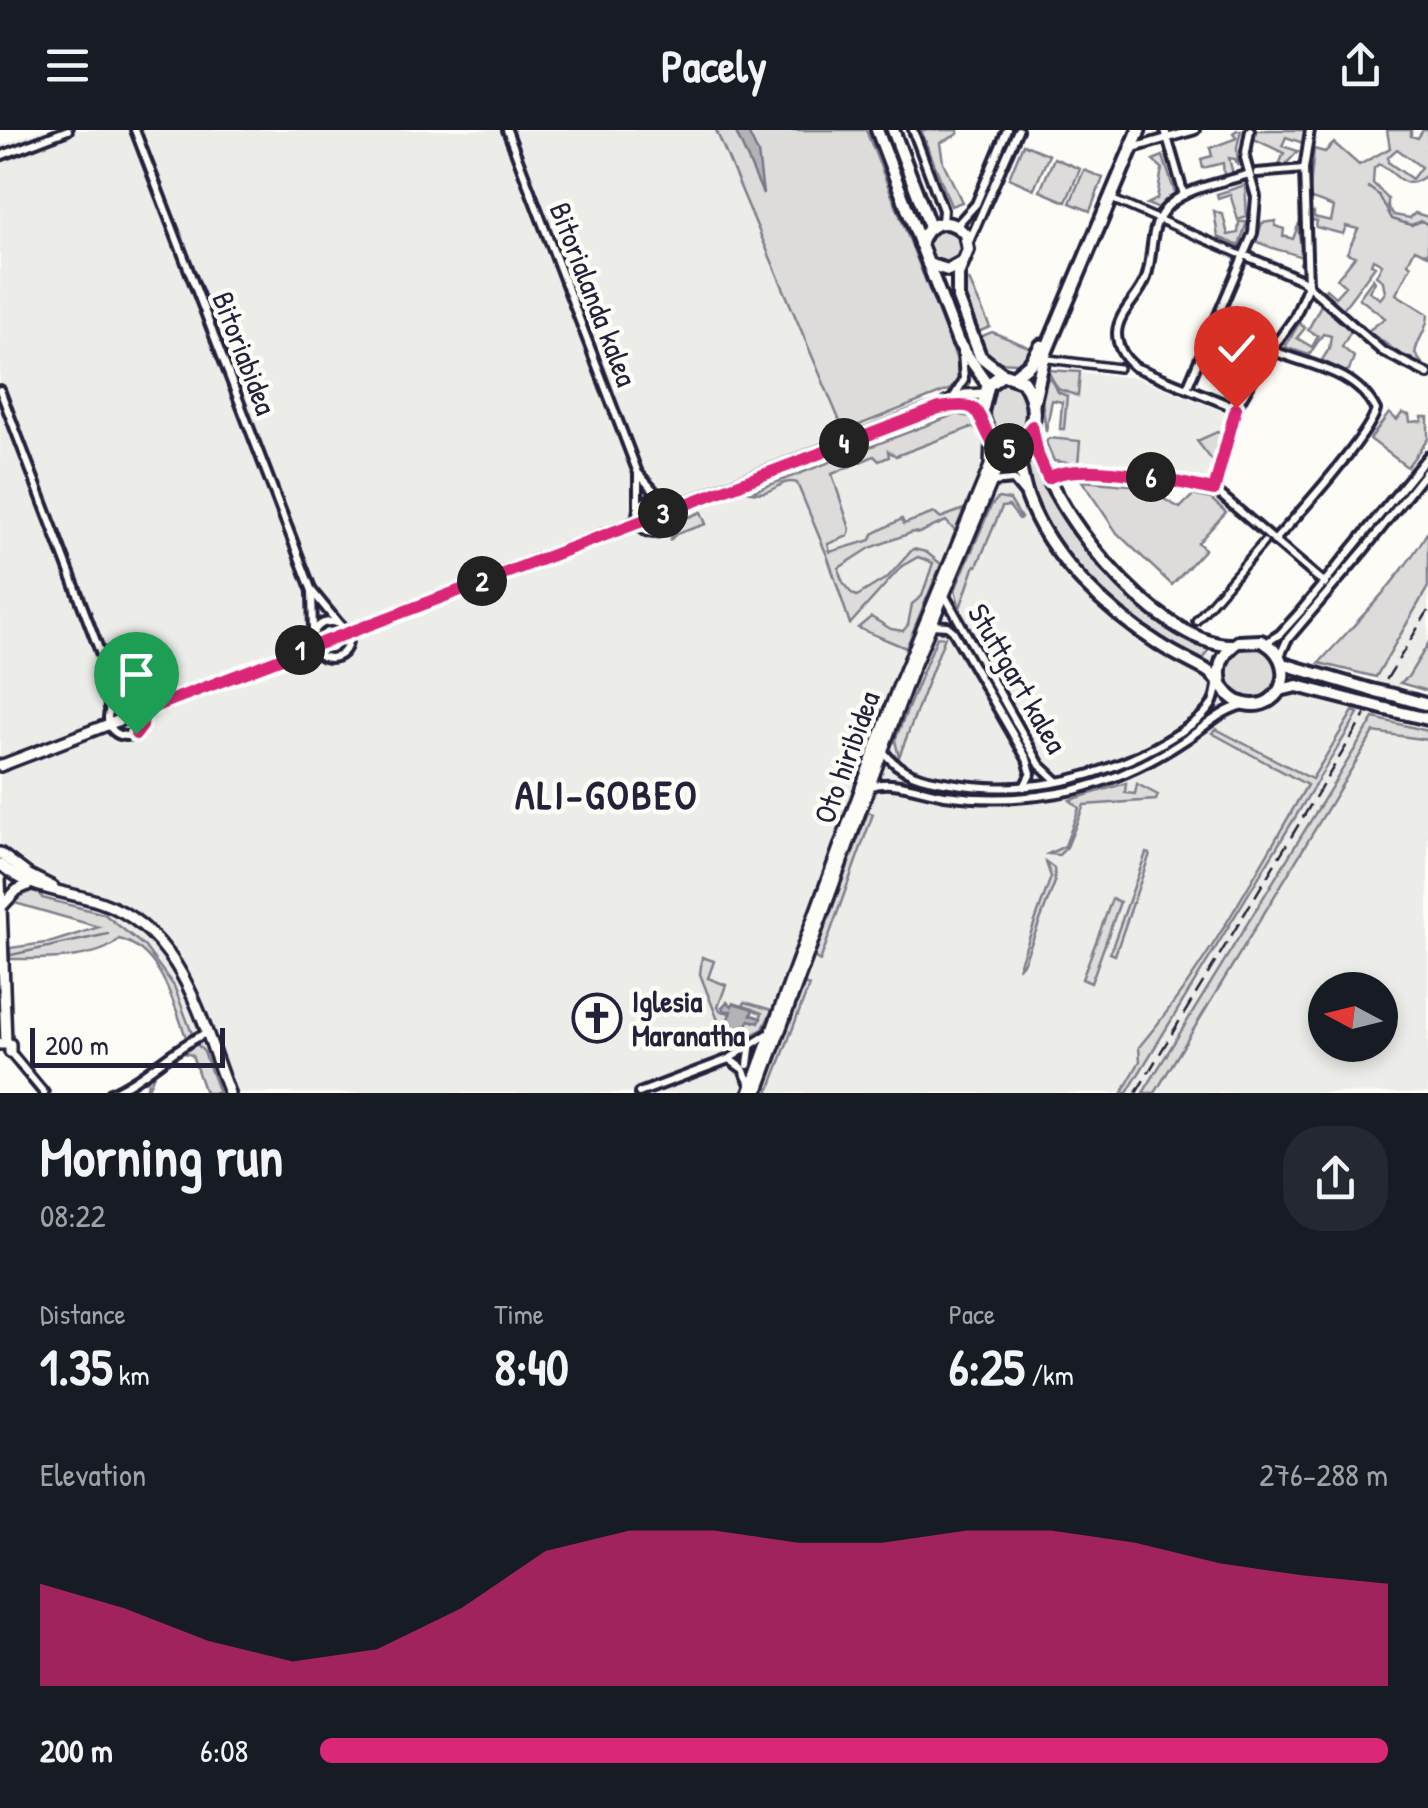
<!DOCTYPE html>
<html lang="en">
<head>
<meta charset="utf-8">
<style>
  body { margin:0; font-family:"Patrick Hand",sans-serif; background:#242831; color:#f1f3f6; height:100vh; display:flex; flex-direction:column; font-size:38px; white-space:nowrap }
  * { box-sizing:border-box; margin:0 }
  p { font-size:32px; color:#9ea1a6 }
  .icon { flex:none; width:55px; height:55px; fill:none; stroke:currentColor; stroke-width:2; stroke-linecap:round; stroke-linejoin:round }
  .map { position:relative; height:963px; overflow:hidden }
  .drawer { display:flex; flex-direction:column; background:#171b24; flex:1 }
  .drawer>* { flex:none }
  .needle { width:65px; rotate:277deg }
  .buttons { position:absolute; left:1308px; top:842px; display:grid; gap:20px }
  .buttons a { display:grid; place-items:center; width:90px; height:90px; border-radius:50%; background:#171b24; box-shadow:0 5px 15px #0003; font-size:50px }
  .scale { position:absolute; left:30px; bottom:25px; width:195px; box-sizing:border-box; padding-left:10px; border:5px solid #22223b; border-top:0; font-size:28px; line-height:35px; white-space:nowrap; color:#22223b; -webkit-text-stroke:8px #fdfcf7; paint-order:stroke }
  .pin { position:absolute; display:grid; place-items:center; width:85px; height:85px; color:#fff; margin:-102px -42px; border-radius:50% 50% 50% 0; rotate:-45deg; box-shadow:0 0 10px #0007 }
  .pin .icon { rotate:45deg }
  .km { position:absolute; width:50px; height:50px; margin:-25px; border-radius:50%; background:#222; color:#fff; font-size:28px; line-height:50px; text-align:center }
  .round { display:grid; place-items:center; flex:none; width:105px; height:105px; border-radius:40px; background:#242831 }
  .summary { display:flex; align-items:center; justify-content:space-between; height:170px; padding:0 40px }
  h1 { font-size:55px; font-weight:700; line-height:75px }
  .stats { display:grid; grid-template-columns:repeat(3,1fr); gap:15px; height:170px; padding:10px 40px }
  .stats div { display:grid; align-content:center }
  .stats b { font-size:50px; font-weight:700 }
  .stats small { font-size:28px; font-weight:400 }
  .stats p { font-size:28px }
  .chart { height:280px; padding:20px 40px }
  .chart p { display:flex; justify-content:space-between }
  .chart svg { width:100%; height:180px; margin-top:10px; fill:#db2777; opacity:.7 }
  ul { padding:0 40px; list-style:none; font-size:32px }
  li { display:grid; grid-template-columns:160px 120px 1fr; align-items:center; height:75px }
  li i { height:25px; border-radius:12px; background:#db2777 }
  header { display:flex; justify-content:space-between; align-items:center; height:130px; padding:0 40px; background:#171b24; font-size:45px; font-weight:700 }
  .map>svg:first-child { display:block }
</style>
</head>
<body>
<header><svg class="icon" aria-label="menu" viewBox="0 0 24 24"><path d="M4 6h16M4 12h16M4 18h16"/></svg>Pacely<svg class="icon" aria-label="share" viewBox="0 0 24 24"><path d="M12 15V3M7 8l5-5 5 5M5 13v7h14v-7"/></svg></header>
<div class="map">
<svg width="1428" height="963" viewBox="0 0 1428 963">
  <rect width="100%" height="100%" fill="#fdfcf7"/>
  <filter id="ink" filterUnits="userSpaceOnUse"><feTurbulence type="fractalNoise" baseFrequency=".01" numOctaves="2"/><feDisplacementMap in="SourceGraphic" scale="20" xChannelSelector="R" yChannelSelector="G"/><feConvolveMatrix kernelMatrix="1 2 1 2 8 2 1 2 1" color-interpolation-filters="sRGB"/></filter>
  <g filter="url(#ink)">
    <g fill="#ecece9" fill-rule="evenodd">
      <polygon points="42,0 716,0 844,301 853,330 973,297 986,317 986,330 1034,341 1171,508 1353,581 1232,784 1172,878 1139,917 1140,931 1122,963 219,963 174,856 144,816 104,784 41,768 39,762 31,760 0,738 0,16"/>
      <polygon points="1065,241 1138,248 1227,283 1211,352 1161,341 1057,332"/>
      <path d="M1428,457V514L1380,589L1428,601V963H1155L1362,622L1375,588L1147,962L1127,963L1352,594ZM1325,860H1380V915H1325Z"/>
    </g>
    <g fill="#dddcdb" stroke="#807f8b" stroke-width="2.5" fill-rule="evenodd">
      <polygon points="716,0 866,0 957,230 958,248 951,259 844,301"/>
      <polygon points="879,0 890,0 927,96 920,105"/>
      <polygon points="921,0 958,0 958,4 940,13 943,32 962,72 951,76"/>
      <polygon points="1237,0 1241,0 1237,17 1238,36 1235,29 1229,28 1233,44 1224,47 1223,33 1203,38 1201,29 1212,26 1210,18 1237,8 1233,3"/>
      <polygon points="1255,0 1305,0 1303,13 1286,7 1282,16 1298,21 1284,36 1279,35 1284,23 1252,8"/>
      <path d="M1387,0H1411V6L1418,8L1423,0H1428V44C1402,65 1399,43 1379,34L1374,38L1373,53L1388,69V77L1394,85L1410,88L1415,83L1428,87V125L1415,119L1408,133L1411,136L1396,164L1428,184C1428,201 1417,208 1415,224L1427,240L1413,233L1411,228L1407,229L1368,201L1385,188L1359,168L1373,149L1375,152L1369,161L1380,169L1385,163L1383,151L1376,146L1382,134L1373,129L1371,134L1375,136L1343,179L1323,163L1326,159L1335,167L1345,156L1337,149L1355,126L1347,123L1358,99L1346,96L1343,104L1316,97L1317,91L1311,90V84L1307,83L1314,82V87L1331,91L1334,77L1309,68L1314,19L1325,22L1334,13L1359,35L1390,18ZM1397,19L1421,37L1412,49L1388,32V27Z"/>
      <polygon points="1023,14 1049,25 1034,59 1009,48"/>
      <polygon points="1163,26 1175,63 1157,78 1147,74 1157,69 1162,38 1153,30"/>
      <polygon points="1054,28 1080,39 1066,72 1040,61"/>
      <polygon points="1084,40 1103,48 1090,81 1070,73"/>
      <polygon points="1245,55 1247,87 1238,90 1230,64 1218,68 1217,64"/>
      <polygon points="1214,81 1223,85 1228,105 1238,103 1239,92 1247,92 1239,116 1218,107"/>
      <path d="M1276,91L1275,96L1284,99L1283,106L1293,109L1298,96L1304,137L1300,134L1302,127C1284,120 1272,120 1256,111L1262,93Z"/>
      <circle cx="945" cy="116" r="19"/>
      <polygon points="969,150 990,197 978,202 966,168 964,153"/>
      <polygon points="1322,173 1352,199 1342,217 1354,227 1349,240 1344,242 1322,230 1329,219 1331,206 1323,204 1309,225 1285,217 1299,193 1305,198 1297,208 1312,217 1318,206 1308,200"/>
      <polygon points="992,202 1031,218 1030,223 1017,233 997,232 986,221 980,207"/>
      <polygon points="1047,240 1080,242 1078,266 1058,259"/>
      <polygon points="1047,244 1058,262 1067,266 1064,299 1060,299 1062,272 1052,270 1046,302 1042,269"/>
      <path d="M1005,251C1032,257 1033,300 1010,311L997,307L988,280L996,256Z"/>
      <polygon points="1389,283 1397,290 1402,283 1409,285 1410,292 1422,291 1422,287 1428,287 1428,309 1407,337 1370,309"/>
      <path d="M956,284L970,287L976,299L972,297L896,326L888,321L889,327L879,331L874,326L832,344L850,399L848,406L828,414L830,422L871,410L873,404L902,389L904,394L934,383L940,388L964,379L955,401L946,391L919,403L913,402L870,418L839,438C839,448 848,463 857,466L888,447L913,419L926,422L941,434L906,518L858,498L871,487L891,499L903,501L908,495L912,474L922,466L933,433L918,427L902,436L850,494L828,428L797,353C780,347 774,367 751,362Z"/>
      <polygon points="1217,302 1222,304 1215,334 1197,311"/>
      <polygon points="1049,308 1080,311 1078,334 1054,331 1046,312"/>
      <polygon points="1428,329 1428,336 1288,505 1285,503"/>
      <path d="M1037,330L1108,441L1211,515L1202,532C1122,488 1050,428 1024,337Z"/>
      <polygon points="1082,351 1165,358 1164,369 1180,378 1193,365 1211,369 1226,382 1198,413 1205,419 1172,455 1117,403"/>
      <polygon points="998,368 1010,370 1021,388 1019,389 1009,376 1002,377 977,436 975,435 960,478 955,460 991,376"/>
      <polygon points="701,382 706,394 676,404 669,411 679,391"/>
      <path d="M1428,401V457L1376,547L1319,533C1358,490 1400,450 1428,401Z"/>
      <polygon points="937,507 945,507 899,627 895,610"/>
      <polygon points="1428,514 1428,561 1400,553 1408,547"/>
      <circle cx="1251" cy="542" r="28"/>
      <polygon points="1291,543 1369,564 1365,569 1290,550"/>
      <path d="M1213,577L1218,583C1172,615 1130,642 1076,657L1075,651L1131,632Z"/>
      <path d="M1353,581L1358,583L1352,594L1127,963H1122L1140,931L1139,917C1207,836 1255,744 1307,655L1212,603L1216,599L1312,649Z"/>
      <polygon points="1374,588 1428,601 1428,610 1374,602 1155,963 1143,963"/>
      <polygon points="903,645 944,655 1015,660 1015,666 965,664 902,651"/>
      <polygon points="1126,653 1125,663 1135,664 1137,654 1158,665 1156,670 1084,675 1067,717 1059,725 1048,724 1065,716 1079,678 1070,670"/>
      <polygon points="868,682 873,684 820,831 814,827"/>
      <polygon points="1146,723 1150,724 1115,825 1110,823"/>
      <polygon points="1046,732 1054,738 1055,752 1024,832 1018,839 1051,747"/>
      <path d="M24,760L40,762L42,768L104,784L144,816L174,856L193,906L187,910C174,875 161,819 119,809C99,831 39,829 10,829V818L52,812L99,797L15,773V765Z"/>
      <polygon points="1112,769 1120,772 1091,853 1082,849"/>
      <polygon points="702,827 714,831 708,848 726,855 718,877 721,881 730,883 725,899 749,890 759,892 762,883 743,876 745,872 772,880 763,899 728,916 700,844"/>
      <polygon points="804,854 809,856 768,963 764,963"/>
      <polygon points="195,912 204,922 219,963 205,963 192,925 184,923 156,940 146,963 149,944"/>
    </g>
    <g fill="#b2b2b7" stroke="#787885" stroke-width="2.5">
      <polygon points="735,0 747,0 758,23 763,64"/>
      <polygon points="727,872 732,876 733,873 753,879 751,885 761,888 759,893 749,890 744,906 725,900 731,881 724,881 722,877"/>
    </g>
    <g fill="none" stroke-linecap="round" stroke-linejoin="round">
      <g stroke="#787885" stroke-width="2.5">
        <polyline points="1368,57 1379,65 1392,89 1411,95 1422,91 1428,95"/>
        <polyline points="11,825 108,804"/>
      </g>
      <g stroke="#22223b" stroke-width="12">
        <g id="pedestrian">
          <polyline points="1116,71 1239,124"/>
          <polyline points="1049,229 1119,238"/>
          <polyline points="1196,491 1264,412"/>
        </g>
      </g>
      <g stroke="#22223b" stroke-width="14">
        <g id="minor">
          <polyline points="135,0 312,461 339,494"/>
          <polyline points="507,0 638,343 662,370"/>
          <polyline points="913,0 943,80 942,92"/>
          <polyline points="1165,0 1184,65"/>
          <polyline points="1133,18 1195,0"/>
          <polyline points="0,26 68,0"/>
          <polyline points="1257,43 1304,39"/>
          <polyline points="956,96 976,74 1007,0"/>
          <polyline points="968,114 1018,0"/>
          <polyline points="1244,125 1302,150 1382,221 1428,244"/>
          <path d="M1271,220C1307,235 1356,240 1376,280C1369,306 1296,387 1274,411"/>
          <polyline points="1187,258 1253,103 1256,67 1245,28 1250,0"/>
          <polyline points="0,260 105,535 112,548 136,573"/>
          <polyline points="952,270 964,250 962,222"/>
          <path d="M1236,278L1135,237C1124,228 1117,218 1117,203C1118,182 1139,168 1146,148C1155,122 1147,96 1169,75C1188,57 1225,52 1249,44"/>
          <polyline points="1049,347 1069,340 1153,347 1215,360 1325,454"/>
          <polyline points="992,352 1013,350 1023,362"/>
          <polyline points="1215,360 1236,278 1262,233 1295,187 1308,155 1304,39 1310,0"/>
          <circle cx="654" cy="386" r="17"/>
          <polyline points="638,377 638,345"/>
          <polyline points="312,463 313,500"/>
          <polyline points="945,466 1040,635 1057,651"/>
          <circle cx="330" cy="510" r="18"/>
          <polyline points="932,495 947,496 953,501 1027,629 1031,643 1024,657"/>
          <polyline points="1266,513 1280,504 1300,482 1428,326"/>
          <polyline points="1280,526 1287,510 1364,420 1428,339"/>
          <polyline points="107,546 109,578"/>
          <circle cx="126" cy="588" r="18"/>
          <path d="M883,621C900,644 923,649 950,653C1030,667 1111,647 1179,603C1191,595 1207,585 1213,572C1216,565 1217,556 1218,549"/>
          <path d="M870,656C897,649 919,661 945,665C987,671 1032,669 1074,660C1114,650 1151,633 1185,610C1205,597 1220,581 1243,575"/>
          <polyline points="10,922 44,963"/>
          <polyline points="729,929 743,939 750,954"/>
          <polyline points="748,935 750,919"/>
          <path d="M111,963C146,948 171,919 206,903"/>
          <polyline points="639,963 729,929 768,904"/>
        </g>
      </g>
      <g stroke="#22223b" stroke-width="16">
        <g id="tertiary">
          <polyline points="946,273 965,265 983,264"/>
          <path d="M0,636L881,298C912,287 950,265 981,284"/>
          <polyline points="0,723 29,745 53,757"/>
          <path d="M0,734C31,761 63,760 100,772C183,800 201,891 229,963"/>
          <polyline points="0,749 6,912"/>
          <polyline points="3,775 17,760 28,755"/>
          <polyline points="0,914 10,914 10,922"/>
          <polyline points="749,963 897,560 990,336 991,310"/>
          <polyline points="757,963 911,543 1006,318"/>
        </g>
      </g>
      <g stroke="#22223b" stroke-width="18">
        <g id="secondary">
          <polyline points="877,0 958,212 988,255"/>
          <polyline points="893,0 930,97"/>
          <path d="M920,114C927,91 949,86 965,104L968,120L958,144V168L980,226L1003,244"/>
          <polyline points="928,134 948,140 961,133"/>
          <path d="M1032,297C1037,368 1158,518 1233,515"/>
          <path d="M1016,316C1020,333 1022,352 1028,368C1050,428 1107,481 1159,514C1174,524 1190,531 1206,540C1222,549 1225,570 1245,574C1285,583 1299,528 1261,511L1238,512C1222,523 1216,537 1222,556"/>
          <polyline points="1283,534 1371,560"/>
          <polyline points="1280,560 1297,556 1363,573"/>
          <polyline points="1393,565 1428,575"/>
          <polyline points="1386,579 1428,589"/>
        </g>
      </g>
      <g stroke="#22223b" stroke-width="19">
        <g id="primary">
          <path d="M1003,244L1023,251C1038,273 1039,307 1010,318L991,310L981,284L988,255Z"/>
          <polyline points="1015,246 1031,233 1041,216"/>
          <polyline points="1033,274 1044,226 1139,0"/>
        </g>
      </g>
      <use href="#pedestrian" stroke="#fdfcf7" stroke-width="5"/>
      <use href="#minor" stroke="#fdfcf7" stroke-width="6"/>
      <use href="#tertiary" stroke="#fdfcf7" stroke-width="9"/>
      <use href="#secondary" stroke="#fdfcf7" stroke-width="10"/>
      <use href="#primary" stroke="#fdfcf7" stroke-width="11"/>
      <polyline stroke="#22223b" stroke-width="2.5" stroke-dasharray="15 8" stroke-linecap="butt" points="1136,963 1428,481"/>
      <g stroke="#22223b" stroke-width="18" stroke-linecap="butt">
        <g id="secondary-bridge">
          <polyline points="1371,560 1393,565"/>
          <polyline points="1363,573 1386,579"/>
        </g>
      </g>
      <use href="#secondary-bridge" stroke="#fdfcf7" stroke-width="10"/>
    </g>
  </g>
  <g fill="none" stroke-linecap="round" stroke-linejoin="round" filter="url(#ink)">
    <g stroke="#fff" stroke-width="20">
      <path id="route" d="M136,604L142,596L143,581L939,278C982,271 974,279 991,310L1006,318L1021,313L1032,296L1038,325L1048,348C1080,329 1176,352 1214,360L1236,278"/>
    </g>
    <use href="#route" stroke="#db2777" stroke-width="12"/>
  </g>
  <defs>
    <g id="church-ring" transform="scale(2.5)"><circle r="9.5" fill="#fdfcf7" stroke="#22223b" stroke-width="1.5"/><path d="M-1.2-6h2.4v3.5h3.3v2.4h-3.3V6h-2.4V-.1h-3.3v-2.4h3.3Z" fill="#22223b"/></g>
  </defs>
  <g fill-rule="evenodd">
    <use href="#church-ring" x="597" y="888"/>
  </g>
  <g text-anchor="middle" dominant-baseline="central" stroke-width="9" stroke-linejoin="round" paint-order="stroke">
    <g font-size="30" fill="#22223b" stroke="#fdfcf7">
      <text transform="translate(594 164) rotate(69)">Bitorialanda kalea</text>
      <text transform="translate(245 223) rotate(69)">Bitoriabidea</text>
      <text transform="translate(1018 548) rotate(60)">Stuttgart kalea</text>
      <text transform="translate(846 627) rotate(-70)">Oto hiribidea</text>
    </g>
    <g font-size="30" font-weight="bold" fill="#22223b" stroke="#fdfcf7" text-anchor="start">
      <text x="632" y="871">Iglesia<tspan x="632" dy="34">Maranatha</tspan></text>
    </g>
    <g font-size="40" font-weight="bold" letter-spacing="2.5" fill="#22223b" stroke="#fdfcf7">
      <text x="607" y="664">ALI-GOBEO</text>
    </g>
  </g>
</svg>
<div class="buttons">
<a><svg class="needle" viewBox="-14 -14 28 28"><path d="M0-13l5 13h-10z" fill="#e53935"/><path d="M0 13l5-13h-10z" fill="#9ea1a6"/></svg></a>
</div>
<div class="scale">200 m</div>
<div class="pin" style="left:136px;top:604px;background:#1e9e55"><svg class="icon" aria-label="arrive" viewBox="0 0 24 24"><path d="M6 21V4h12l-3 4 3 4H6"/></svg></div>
<div class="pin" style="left:1236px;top:278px;background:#d93025"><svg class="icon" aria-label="check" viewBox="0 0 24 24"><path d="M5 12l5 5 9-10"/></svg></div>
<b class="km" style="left:300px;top:520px">1</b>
<b class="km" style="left:482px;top:451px">2</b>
<b class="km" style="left:663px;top:383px">3</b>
<b class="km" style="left:844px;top:313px">4</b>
<b class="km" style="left:1009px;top:318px">5</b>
<b class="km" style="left:1151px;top:347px">6</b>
</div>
<section class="drawer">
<div class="summary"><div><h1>Morning run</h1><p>08:22</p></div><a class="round"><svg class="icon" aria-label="share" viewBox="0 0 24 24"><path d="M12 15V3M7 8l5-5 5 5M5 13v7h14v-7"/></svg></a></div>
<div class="stats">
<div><p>Distance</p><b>1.35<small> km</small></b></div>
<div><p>Time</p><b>8:40</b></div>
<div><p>Pace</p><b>6:25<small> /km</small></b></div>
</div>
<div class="chart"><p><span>Elevation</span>276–288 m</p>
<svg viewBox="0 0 160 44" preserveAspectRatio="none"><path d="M0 44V19L10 25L20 33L30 38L40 35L50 25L60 11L70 6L80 6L90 9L100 9L110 6L120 6L130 9L140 14L150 17L160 19V44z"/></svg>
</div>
<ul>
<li><b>200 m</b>6:08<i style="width:100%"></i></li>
</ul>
</section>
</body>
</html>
